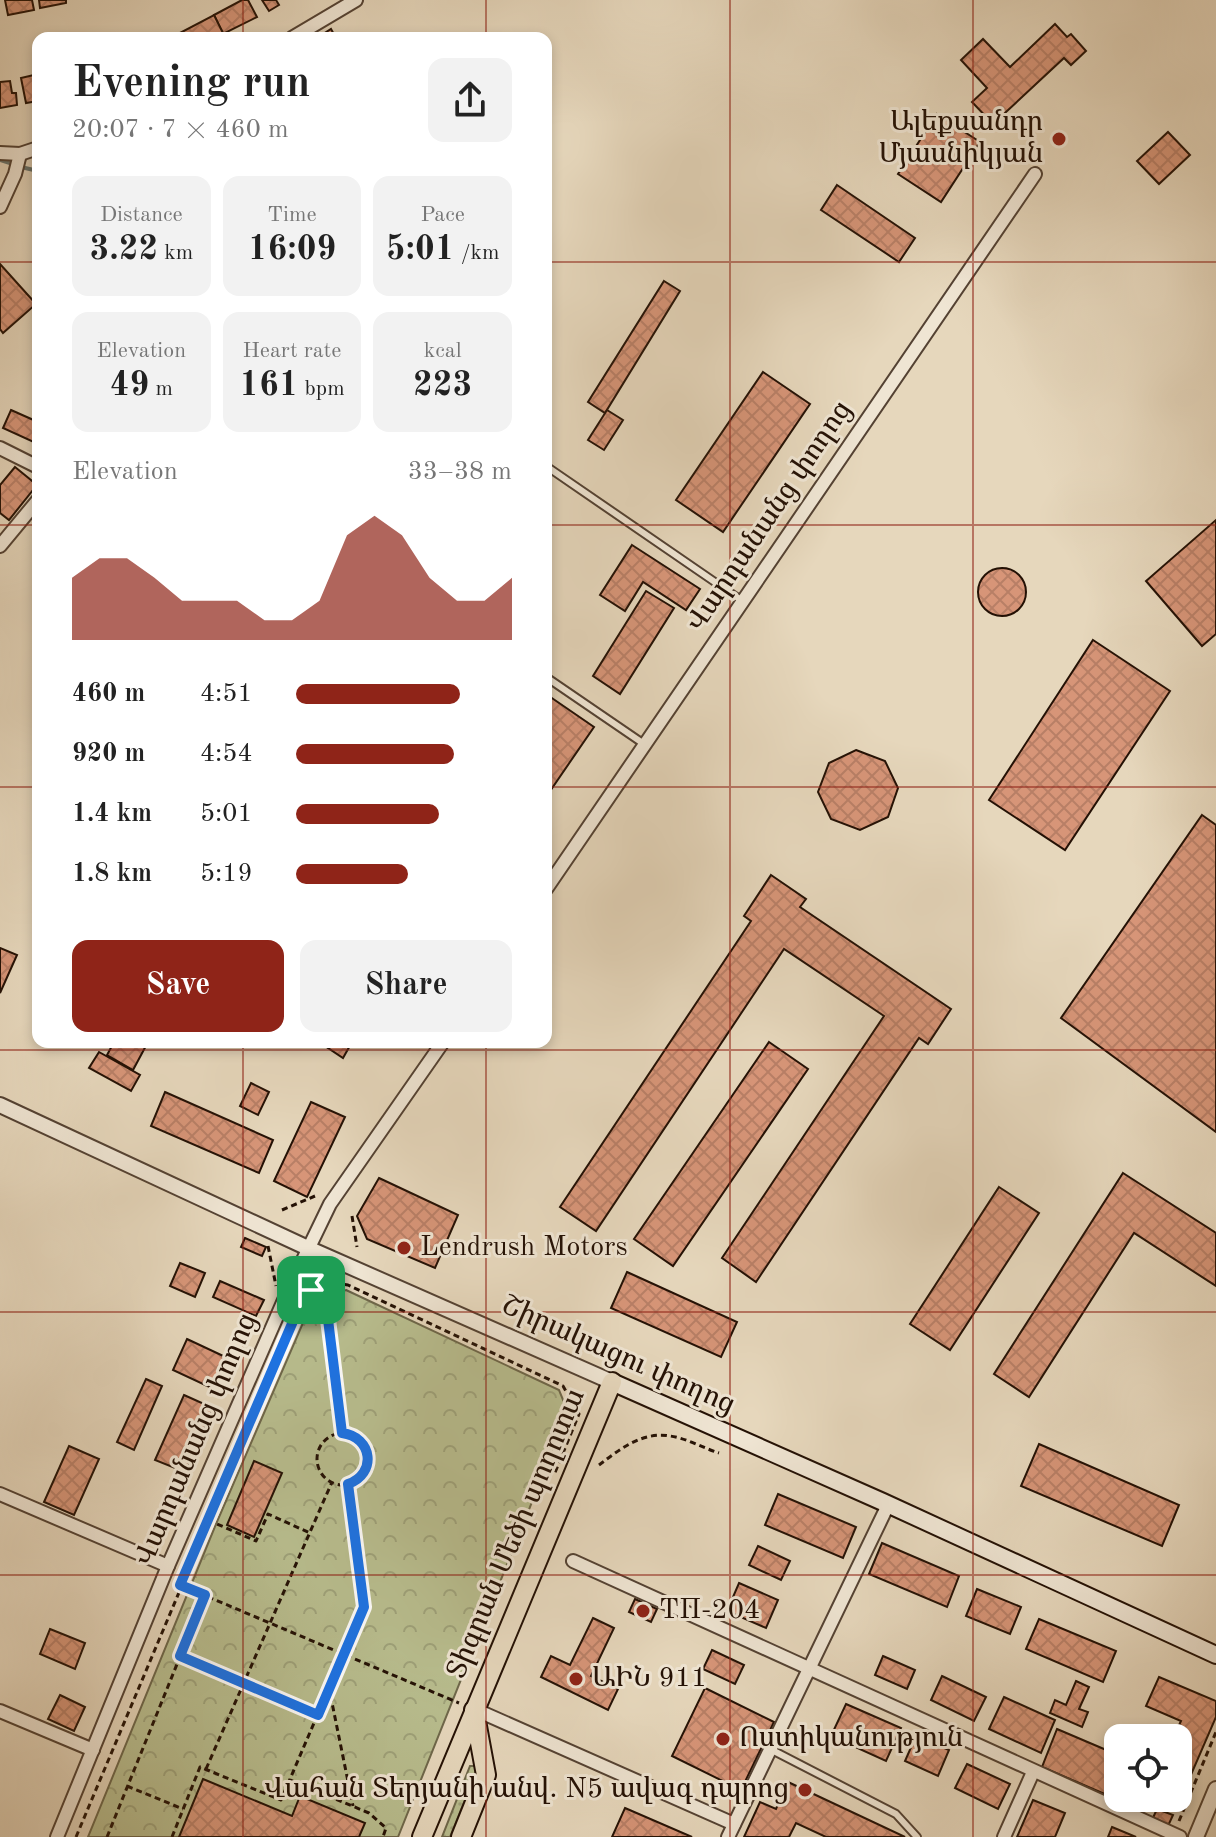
<!DOCTYPE html>
<html lang="en">
<head>
<meta charset="utf-8">
<style>
  body { margin:0; font-family:"Old Standard TT","Noto Serif Armenian",serif; background:#f2f2f2; color:#222; height:100vh; display:flex; flex-direction:column; font-size:30px; white-space:nowrap }
  * { box-sizing:border-box; margin:0 }
  p { font-size:26px; color:#767676 }
  .icon { flex:none; width:44px; height:44px; fill:none; stroke:currentColor; stroke-width:2; stroke-linecap:round; stroke-linejoin:round }
  .map { position:relative; flex:1; overflow:hidden }
  .panel { position:absolute; left:32px; top:32px; width:520px; height:1016px; display:flex; flex-direction:column; background:#fff; border-radius:16px; box-shadow:0 4px 12px #0003 }
  .panel>* { flex:none }
  .tools { position:absolute; left:1104px; top:1724px; display:grid; gap:16px }
  .tools a { display:grid; place-items:center; width:88px; height:88px; border-radius:16px; background:#fff; box-shadow:0 4px 12px #0003; font-size:40px }
  .pin { position:absolute; display:grid; place-items:center; width:68px; height:68px; color:#fff; margin:-34px; border-radius:16px; box-shadow:0 4px 12px #0006 }
  .round { display:grid; place-items:center; flex:none; width:84px; height:84px; border-radius:16px; background:#f2f2f2 }
  .overview { display:flex; align-items:center; justify-content:space-between; height:136px; padding:0 40px }
  h1 { font-size:44px; font-weight:700; line-height:60px }
  .figures { display:grid; grid-template-columns:repeat(3,1fr); gap:12px; height:136px; padding:8px 40px }
  .figures div { display:grid; align-content:center; border-radius:16px; background:#f2f2f2; text-align:center }
  .figures b { font-size:34px; font-weight:700 }
  .figures small { font-size:22px; font-weight:400 }
  .figures p { font-size:22px }
  .chart { height:224px; padding:16px 40px }
  .chart p { display:flex; justify-content:space-between }
  .chart svg { width:100%; height:144px; margin-top:8px; fill:#8f2418; opacity:.7 }
  .cta { display:flex; gap:16px; margin-top:auto; padding:16px 40px }
  .cta a { flex:1; height:92px; border-radius:16px; background:#8f2418; color:#fff; font-size:32px; font-weight:700; line-height:92px; text-align:center }
  .cta a+a { background:#f2f2f2; color:#222 }
  ul { padding:0 40px; list-style:none; font-size:26px }
  li { display:grid; grid-template-columns:128px 96px 1fr; align-items:center; height:60px }
  li i { height:20px; border-radius:10px; background:#8f2418 }
  .map>svg:first-child { display:block }
</style>
</head>
<body>
<div class="map">
<svg width="1216" height="1837" viewBox="0 0 1216 1837">
  <defs>
    <pattern id="grass-dots" width="8" height="8" patternUnits="userSpaceOnUse" patternTransform="scale(2)"><rect width="8" height="8" fill="#b8bd8e"/><path d="M2 2h.1M6 6h.1" fill="none" stroke="#9ea179" stroke-width="1.8" stroke-linecap="round"/></pattern>
    <pattern id="park-crowns" width="20" height="18" patternUnits="userSpaceOnUse" patternTransform="scale(2)"><rect width="20" height="18" fill="#b8bd8e"/><path d="M2 6a3 3 0 1 1 6 0M12 15a3 3 0 1 1 6 0" fill="none" stroke="#9ea179"/></pattern>
    <pattern id="building-cross-hatch" width="8" height="8" patternUnits="userSpaceOnUse" patternTransform="scale(2)"><rect width="8" height="8" fill="#d79578"/><path d="M0 0l8 8M0 8l8-8" fill="none" stroke="#b87f66"/></pattern>
  </defs>
  <rect width="100%" height="100%" fill="#e6d7bc"/>
  <filter id="stains"><feTurbulence type="fractalNoise" baseFrequency=".0025" numOctaves="4"/><feColorMatrix values="0 0 0 0 .2 0 0 0 0 .09 0 0 0 0 .02 0 0 0 .5 -.17"/></filter>
  <radialGradient id="worn" r=".72"><stop offset=".6" stop-color="#630" stop-opacity="0"/><stop offset="1" stop-color="#630" stop-opacity=".3"/></radialGradient>
  <polygon fill="url(#grass-dots)" stroke="#6e674a" stroke-width="2" points="470,1766 475,1766 477,1770 450,1837 442,1837"/>
  <polygon fill="url(#park-crowns)" stroke="#6e674a" stroke-width="2" points="346,1290 559,1390 568,1412 398,1837 88,1837 216,1524 312,1302"/>
  <g fill="none" stroke-linecap="round" stroke-linejoin="round">
    <g stroke="#69756f" stroke-width="4">
      <polyline points="0,160 13,164"/>
      <polyline points="21,167 38,171"/>
    </g>
  </g>
  <g fill="url(#building-cross-hatch)" stroke="#241105" stroke-width="2">
    <polygon points="5,0 32,0 34,10 8,15"/>
    <polygon points="39,0 66,0 66,3 40,8"/>
    <polygon points="242,0 248,0 257,17 223,34 214,15"/>
    <polygon points="262,0 276,0 279,5 269,11"/>
    <polygon points="214,15 225,37 177,38 176,35"/>
    <polygon points="1055,24 1067,37 1071,34 1086,51 1071,65 1064,58 993,124 972,102 987,88 961,60 983,39 1010,67"/>
    <polygon points="331,29 336,38 317,38"/>
    <polygon points="38,74 38,101 26,103 21,78"/>
    <polygon points="10,81 12,93 16,93 17,105 0,108 0,82"/>
    <polygon points="937,114 980,142 941,202 898,174"/>
    <polygon points="1168,132 1190,155 1159,184 1137,161"/>
    <polygon points="837,185 915,238 899,262 821,210"/>
    <polygon points="0,264 36,304 3,333 0,329"/>
    <polygon points="664,281 680,291 605,413 588,402"/>
    <polygon points="763,372 810,404 723,532 676,500"/>
    <polygon points="11,410 38,422 38,444 3,428"/>
    <polygon points="607,410 623,420 604,450 588,440"/>
    <polygon points="15,467 37,485 9,520 0,513 0,485"/>
    <polygon points="1216,520 1216,634 1202,646 1146,581"/>
    <polygon points="632,545 700,589 686,610 643,582 625,611 600,595"/>
    <circle cx="1002" cy="592" r="24"/>
    <polygon points="646,591 674,608 620,694 593,676"/>
    <polygon points="1093,640 1170,691 1065,850 989,800"/>
    <polygon points="546,694 594,727 546,797"/>
    <polygon points="856,750 885,761 898,788 888,817 860,830 831,819 818,792 829,763"/>
    <polygon points="1202,815 1216,825 1216,1132 1061,1018"/>
    <polygon points="771,875 806,899 800,907 951,1009 928,1044 919,1038 756,1282 722,1258 884,1016 784,949 596,1231 560,1207 751,921 744,916"/>
    <polygon points="0,948 17,955 0,993"/>
    <polygon points="114,1042 148,1042 133,1070 107,1055"/>
    <polygon points="319,1042 352,1042 343,1058"/>
    <polygon points="769,1042 808,1069 673,1266 634,1239"/>
    <polygon points="99,1052 140,1075 131,1091 89,1068"/>
    <polygon points="251,1083 269,1092 258,1115 240,1106"/>
    <polygon points="165,1092 273,1140 259,1173 151,1126"/>
    <polygon points="311,1102 345,1117 307,1197 274,1181"/>
    <polygon points="1123,1173 1216,1233 1216,1286 1134,1233 1029,1397 994,1374"/>
    <polygon points="379,1178 458,1215 435,1268 367,1239 357,1216"/>
    <polygon points="999,1187 1039,1213 950,1350 910,1324"/>
    <polygon points="245,1238 266,1247 262,1256 241,1247"/>
    <polygon points="180,1263 205,1273 195,1297 170,1286"/>
    <polygon points="627,1272 737,1322 721,1357 611,1308"/>
    <polygon points="220,1281 264,1300 256,1316 213,1297"/>
    <polygon points="187,1339 234,1361 220,1392 173,1370"/>
    <polygon points="146,1379 162,1386 134,1450 117,1442"/>
    <polygon points="184,1395 213,1408 185,1472 155,1460"/>
    <polygon points="1039,1444 1179,1505 1162,1546 1021,1486"/>
    <polygon points="69,1446 99,1459 74,1515 44,1502"/>
    <polygon points="254,1461 282,1473 254,1537 227,1525"/>
    <polygon points="778,1494 856,1527 843,1558 765,1525"/>
    <polygon points="882,1543 959,1576 947,1607 869,1574"/>
    <polygon points="758,1546 790,1561 781,1580 749,1565"/>
    <polygon points="739,1583 778,1600 766,1628 727,1611"/>
    <polygon points="977,1589 1021,1607 1010,1634 966,1616"/>
    <polygon points="635,1599 657,1609 651,1622 629,1612"/>
    <polygon points="593,1618 614,1628 591,1676 618,1689 608,1710 541,1677 551,1656 570,1665"/>
    <polygon points="1039,1619 1116,1651 1103,1682 1026,1649"/>
    <polygon points="50,1629 85,1643 75,1669 40,1654"/>
    <polygon points="712,1650 744,1665 735,1684 703,1669"/>
    <polygon points="883,1656 915,1670 907,1689 875,1675"/>
    <polygon points="942,1676 986,1697 974,1721 931,1700"/>
    <polygon points="1159,1677 1216,1701 1216,1717 1177,1807 1158,1798 1178,1798 1178,1738 1173,1738 1181,1721 1146,1706"/>
    <polygon points="1076,1681 1089,1687 1079,1709 1088,1712 1082,1727 1050,1713 1055,1700 1066,1705"/>
    <polygon points="705,1688 774,1722 741,1790 672,1756"/>
    <polygon points="60,1695 85,1707 74,1731 48,1719"/>
    <polygon points="1004,1697 1055,1720 1041,1753 989,1729"/>
    <polygon points="846,1704 901,1728 886,1761 831,1736"/>
    <polygon points="1057,1729 1118,1755 1118,1798 1123,1798 1121,1801 1042,1767"/>
    <polygon points="916,1736 949,1750 938,1776 905,1761"/>
    <polygon points="967,1764 1010,1784 998,1809 955,1788"/>
    <polygon points="203,1779 292,1816 300,1796 365,1823 359,1837 179,1837"/>
    <polygon points="788,1782 905,1837 826,1837 796,1823 789,1837 744,1837 760,1802 776,1809"/>
    <polygon points="1033,1800 1065,1813 1055,1837 1017,1837"/>
    <polygon points="625,1808 692,1837 612,1837"/>
    <polygon points="1157,1809 1173,1815 1168,1826 1152,1820"/>
    <polygon points="1112,1827 1136,1837 1108,1837"/>
  </g>
  <g fill="none" stroke-linecap="round" stroke-linejoin="round">
    <g stroke="#544233" stroke-width="10">
      <g id="service">
        <polyline points="546,466 741,600"/>
        <polyline points="546,677 644,744"/>
        <polyline points="770,1749 896,1814 917,1837"/>
      </g>
    </g>
    <g stroke="#544233" stroke-width="16">
      <g id="minor">
        <polyline points="292,38 356,0"/>
        <polyline points="0,153 20,154 38,148"/>
        <polyline points="0,207 15,174 20,154"/>
        <polyline points="0,448 38,467"/>
        <polyline points="0,546 38,500"/>
        <polyline points="546,889 1035,174"/>
        <polyline points="0,1494 168,1566"/>
        <polyline points="573,1561 1180,1837"/>
        <polyline points="474,1709 734,1824"/>
        <polyline points="0,1711 93,1750"/>
        <polyline points="57,1837 168,1566 288,1291 330,1204 443,1042"/>
        <polyline points="728,1837 888,1505"/>
        <polyline points="1004,1837 1033,1772"/>
      </g>
    </g>
    <g stroke="#544233" stroke-width="18">
      <g id="tertiary">
        <polyline points="0,1105 310,1249 612,1382"/>
        <polyline points="1196,1837 1216,1789"/>
      </g>
    </g>
    <g stroke="#241105" stroke-width="20">
      <polyline id="secondary" points="612,1382 883,1502 1216,1655"/>
    </g>
    <g stroke="#241105" stroke-width="22">
      <g id="primary">
        <polyline points="422,1837 612,1382"/>
        <polyline points="461,1837 486,1775 474,1710"/>
      </g>
    </g>
    <g stroke="#241105" stroke-width="3" stroke-dasharray="6 4" stroke-linecap="butt">
      <polyline points="282,1210 315,1196"/>
      <polyline points="352,1216 357,1247"/>
      <polyline points="268,1246 276,1286"/>
      <polyline points="324,1287 342,1433"/>
      <circle cx="343" cy="1459" r="26"/>
      <path d="M599,1465C619,1450 642,1431 670,1436C686,1438 703,1448 719,1453"/>
      <polyline points="348,1484 364,1607 329,1688 353,1806"/>
      <polyline points="208,1520 256,1541 268,1514 310,1533"/>
      <polyline points="180,1585 459,1703"/>
      <polyline points="182,1656 318,1715"/>
      <polyline points="206,1769 332,1482"/>
      <polyline points="290,1780 369,1813 386,1828 383,1837"/>
      <polyline points="127,1786 183,1809"/>
      <polyline points="1179,1821 1216,1732"/>
      <path d="M76,1837L303,1298C314,1287 333,1282 348,1285L563,1386L579,1414L554,1475"/>
      <polyline points="107,1837 205,1595"/>
      <polyline points="172,1837 200,1767 281,1800 329,1688"/>
    </g>
    <use href="#service" stroke="#efe5d3" stroke-width="6"/>
    <use href="#minor" stroke="#efe5d3" stroke-width="12"/>
    <use href="#tertiary" stroke="#efe5d3" stroke-width="14"/>
    <use href="#secondary" stroke="#efe5d3" stroke-width="16"/>
    <use href="#primary" stroke="#e6d7bc" stroke-width="18"/>
  </g>
  <g fill="none" stroke-linecap="round" stroke-linejoin="round">
    <g stroke="#fff" stroke-width="16">
      <path id="route" d="M324,1287L342,1433C373,1437 377,1474 348,1484L364,1607L318,1715L180,1656L205,1595L180,1585L303,1298L311,1290Z"/>
    </g>
    <use href="#route" stroke="#1a73e8" stroke-width="10"/>
  </g>
  <path fill="none" stroke="#8f2418" stroke-width="2" stroke-opacity="0.55" d="M243,0V38M486,0V38M730,0V1837M973,0V1837M0,262H38M546,262H1216M0,525H38M546,525H1216M0,787H38M546,787H1216M243,1042V1837M486,1042V1837M0,1050H1216M0,1312H1216M0,1575H1216"/>
  <g fill="#8f2418" stroke="#efe5d3" stroke-width="3">
    <circle cx="1059" cy="139" r="8"/>
    <circle cx="404" cy="1248" r="8"/>
    <circle cx="643" cy="1611" r="8"/>
    <circle cx="576" cy="1679" r="8"/>
    <circle cx="723" cy="1739" r="8"/>
    <circle cx="805" cy="1790" r="8"/>
  </g>
  <g text-anchor="middle" dominant-baseline="central" stroke-width="6" stroke-linejoin="round" paint-order="stroke">
    <g font-size="28" fill="#241105" stroke="#efe5d3" text-anchor="start">
      <text x="1043" y="123" text-anchor="end">Ալեքսանդր<tspan x="1043" dy="32">Մյասնիկյան</tspan></text>
      <text x="420" y="1248">Lendrush Motors</text>
      <text x="659" y="1611">ТП-204</text>
      <text x="592" y="1679">ԱԻՆ 911</text>
      <text x="739" y="1739">Ոստիկանություն</text>
      <text x="789" y="1790" text-anchor="end">Վահան Տերյանի անվ. N5 ավագ դպրոց</text>
    </g>
    <g font-size="28" fill="#241105" stroke="#efe5d3">
      <text transform="translate(770 517) rotate(-56)">Վարդանանց փողոց</text>
      <text transform="translate(618 1356) rotate(24)">Շիրակացու փողոց</text>
      <text transform="translate(197 1440) rotate(-67)">Վարդանանց փողոց</text>
      <text transform="translate(517 1534) rotate(-67)">Տիգրան Մեծի պողոտա</text>
    </g>
  </g>
  <rect width="100%" height="100%" filter="url(#stains)"/>
  <rect width="100%" height="100%" fill="url(#worn)"/>
</svg>
<div class="tools">
<a><svg class="icon" aria-label="locate" viewBox="0 0 24 24"><circle cx="12" cy="12" r="6"/><path d="M12 2v4M12 18v4M2 12h4M18 12h4"/></svg></a>
</div>
<div class="pin" style="left:311px;top:1290px;background:#1e9e55"><svg class="icon" aria-label="arrive" viewBox="0 0 24 24"><path d="M6 21V4h12l-3 4 3 4H6"/></svg></div>
<section class="panel">
<div class="overview"><div><h1>Evening run</h1><p>20:07 · 7 × 460 m</p></div><a class="round"><svg class="icon" aria-label="share" viewBox="0 0 24 24"><path d="M12 15V3M7 8l5-5 5 5M5 13v7h14v-7"/></svg></a></div>
<div class="figures">
<div><p>Distance</p><b>3.22<small> km</small></b></div>
<div><p>Time</p><b>16:09</b></div>
<div><p>Pace</p><b>5:01<small> /km</small></b></div>
</div>
<div class="figures">
<div><p>Elevation</p><b>49<small> m</small></b></div>
<div><p>Heart rate</p><b>161<small> bpm</small></b></div>
<div><p>kcal</p><b>223</b></div>
</div>
<div class="chart"><p><span>Elevation</span>33–38 m</p>
<svg viewBox="0 0 160 44" preserveAspectRatio="none"><path d="M0 44V25L10 19L20 19L30 25L40 32L50 32L60 32L70 38L80 38L90 32L100 12L110 6L120 12L130 25L140 32L150 32L160 25V44z"/></svg>
</div>
<ul>
<li><b>460 m</b>4:51<i style="width:76%"></i></li>
<li><b>920 m</b>4:54<i style="width:73%"></i></li>
<li><b>1.4 km</b>5:01<i style="width:66%"></i></li>
<li><b>1.8 km</b>5:19<i style="width:52%"></i></li>
</ul>
<div class="cta"><a>Save</a><a>Share</a></div>
</section>
</div>
</body>
</html>
